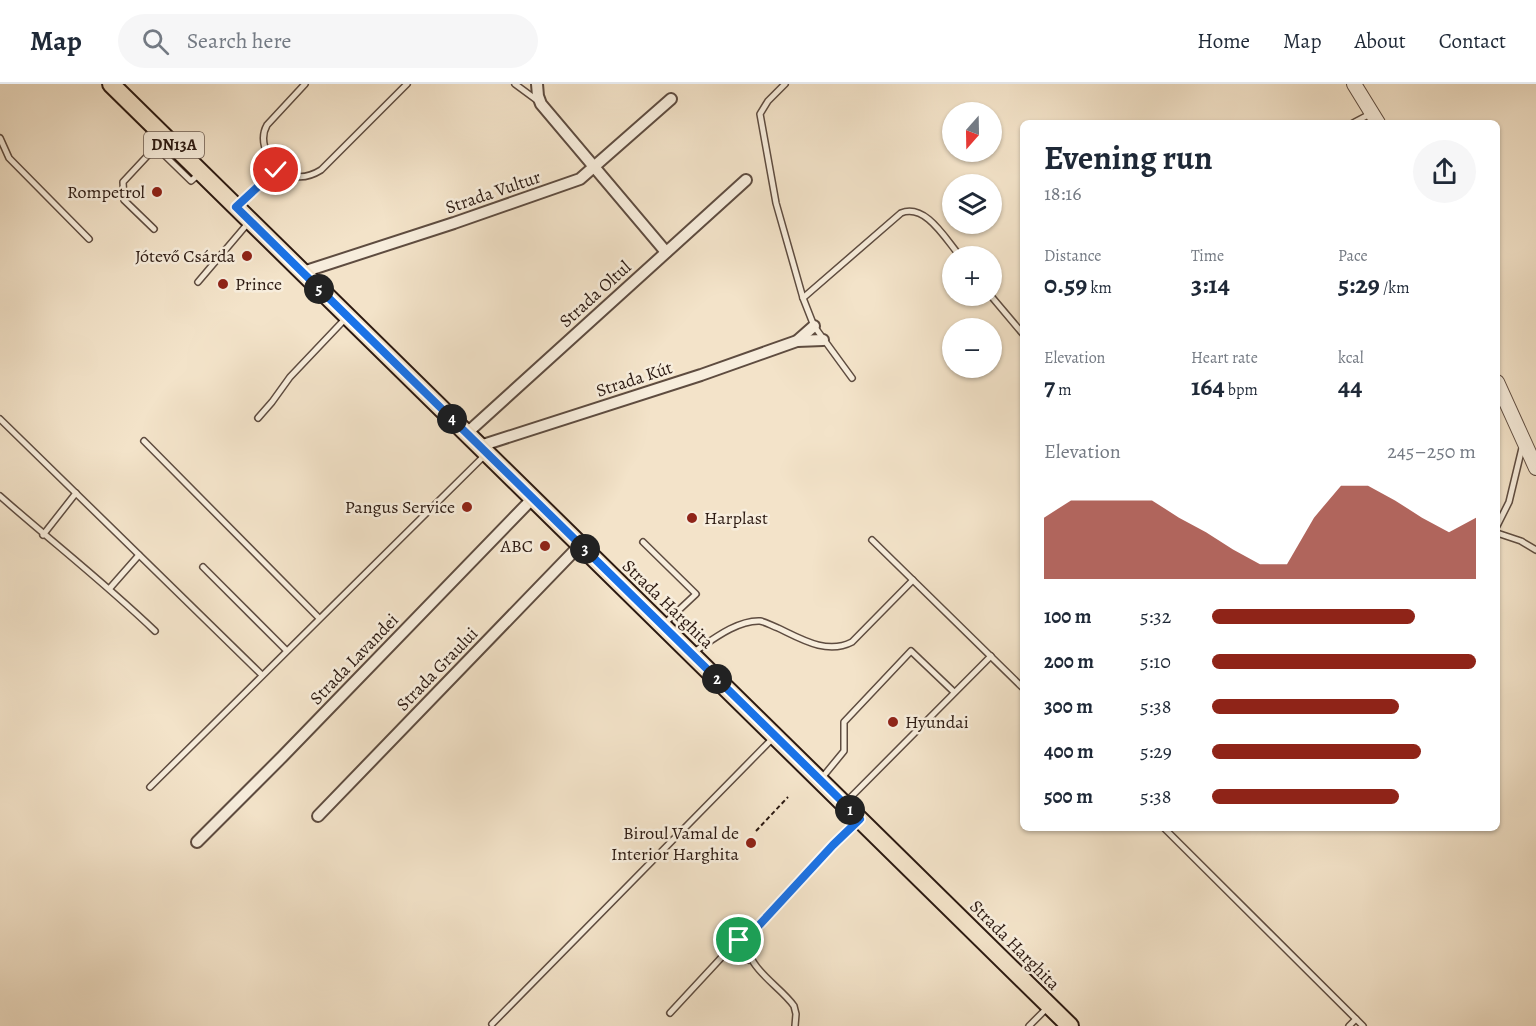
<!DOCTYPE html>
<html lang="en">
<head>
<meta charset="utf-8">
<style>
  body { margin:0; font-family:Alegreya,serif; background:#f6f6f7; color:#1f2937; height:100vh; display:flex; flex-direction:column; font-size:22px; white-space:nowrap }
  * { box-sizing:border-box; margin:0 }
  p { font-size:20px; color:#747a83 }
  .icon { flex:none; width:33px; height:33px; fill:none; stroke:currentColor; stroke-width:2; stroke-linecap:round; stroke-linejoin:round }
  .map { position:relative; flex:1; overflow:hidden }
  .sheet { position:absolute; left:1020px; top:36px; width:480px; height:711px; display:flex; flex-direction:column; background:#fff; border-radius:9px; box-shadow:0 2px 4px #0004 }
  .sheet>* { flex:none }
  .needle { width:39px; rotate:200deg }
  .buttons { position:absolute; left:942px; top:18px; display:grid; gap:12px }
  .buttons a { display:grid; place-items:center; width:60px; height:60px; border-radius:50%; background:#fff; box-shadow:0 2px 4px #0004; font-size:30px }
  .pin { position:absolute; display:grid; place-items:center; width:51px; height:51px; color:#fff; margin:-26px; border:3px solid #fff; border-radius:50%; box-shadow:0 2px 6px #0007 }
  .km { position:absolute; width:30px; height:30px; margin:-15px; border-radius:50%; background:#222; color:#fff; font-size:16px; line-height:30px; text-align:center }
  .round { display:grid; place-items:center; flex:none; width:63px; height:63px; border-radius:32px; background:#f6f6f7 }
  .summary { display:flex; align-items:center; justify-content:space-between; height:102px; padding:0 24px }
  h1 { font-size:33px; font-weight:700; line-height:45px }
  .stats { display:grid; grid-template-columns:repeat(3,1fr); gap:9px; height:102px; padding:6px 24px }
  .stats div { display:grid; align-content:center }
  .stats b { font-size:26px; font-weight:700 }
  .stats small { font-size:16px; font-weight:400 }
  .stats p { font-size:16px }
  .chart { height:168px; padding:12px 24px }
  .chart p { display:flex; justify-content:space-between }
  .chart svg { width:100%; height:108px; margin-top:6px; fill:#8f2418; opacity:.7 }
  ul { padding:0 24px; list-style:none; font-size:20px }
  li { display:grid; grid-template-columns:96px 72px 1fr; align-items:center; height:45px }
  li i { height:15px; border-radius:8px; background:#8f2418 }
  header { display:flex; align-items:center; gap:36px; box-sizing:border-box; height:84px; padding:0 30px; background:#fff; border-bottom:2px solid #e0e1e3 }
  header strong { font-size:28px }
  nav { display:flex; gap:33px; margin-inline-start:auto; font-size:21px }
  .search { width:420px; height:54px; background:#f6f6f7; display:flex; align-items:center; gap:15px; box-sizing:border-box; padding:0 21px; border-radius:33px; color:#747a83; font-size:22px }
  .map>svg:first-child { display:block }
</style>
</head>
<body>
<header>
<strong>Map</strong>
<div class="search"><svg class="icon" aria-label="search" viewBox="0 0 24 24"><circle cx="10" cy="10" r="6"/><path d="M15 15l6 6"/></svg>Search here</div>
<nav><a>Home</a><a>Map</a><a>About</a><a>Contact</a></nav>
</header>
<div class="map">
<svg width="1536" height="942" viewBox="0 0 1536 942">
  <rect width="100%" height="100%" fill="#f3e3c9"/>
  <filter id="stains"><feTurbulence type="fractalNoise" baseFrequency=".00333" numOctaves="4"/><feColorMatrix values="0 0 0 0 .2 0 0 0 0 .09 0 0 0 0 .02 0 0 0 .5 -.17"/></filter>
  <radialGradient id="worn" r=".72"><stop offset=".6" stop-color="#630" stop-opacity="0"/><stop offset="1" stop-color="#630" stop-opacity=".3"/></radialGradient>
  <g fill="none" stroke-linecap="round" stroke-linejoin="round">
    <g stroke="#5e4c40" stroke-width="8">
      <g id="service">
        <polyline points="515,0 538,17"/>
        <polyline points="785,0 768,17 760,30 776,119 803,214 814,242 852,294"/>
        <polyline points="1353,39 1370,30"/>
        <polyline points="0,54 9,74 89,155"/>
        <polyline points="156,63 191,97 198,91"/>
        <path d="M276,86C293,94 305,96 321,86L407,0"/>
        <path d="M237,121L276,86C268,72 258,57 267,41L305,0"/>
        <polyline points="154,145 124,116 123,98 164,54"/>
        <polyline points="198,198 249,138"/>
        <polyline points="991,212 1023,250"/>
        <path d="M803,214L901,129C926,119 946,156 960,172"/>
        <polyline points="258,334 272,318 290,293 346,234"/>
        <polyline points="0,335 262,591"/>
        <polyline points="144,357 319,534"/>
        <path d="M0,412C51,457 105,499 155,547"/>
        <polyline points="1497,442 1509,418 1522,364"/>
        <polyline points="1497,449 1521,457 1536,466"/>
        <polyline points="43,451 76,409"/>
        <polyline points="872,456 1023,604"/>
        <polyline points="643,458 696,510 664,540"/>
        <polyline points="203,483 286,566"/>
        <polyline points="110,504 139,471"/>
        <path d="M694,568C712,556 737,536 760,537C766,538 772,542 778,544C801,555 827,571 852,558L913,496"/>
        <polyline points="821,695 844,667 844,638 911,567 954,608"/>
        <polyline points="150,703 485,371"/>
        <polyline points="845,719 991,572"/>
        <polyline points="1164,744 1363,942"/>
        <polyline points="733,861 749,852"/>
        <polyline points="670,929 733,861 749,876"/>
        <polyline points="492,940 773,654"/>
        <path d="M795,942L796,930L794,922C779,900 739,881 750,851L833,761L857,738"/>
        <polyline points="1029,942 1047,924"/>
        <polyline points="1349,942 1356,935"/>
      </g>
    </g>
    <g stroke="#5e4c40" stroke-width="14">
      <g id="minor">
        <polyline points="537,0 538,12 541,20 666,168"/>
        <polyline points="303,188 454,139 580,95 671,15"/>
        <polyline points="797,257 823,256"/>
        <polyline points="467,349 746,96"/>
        <polyline points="480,362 701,291 797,257 814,242"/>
        <polyline points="318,732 580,461"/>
        <polyline points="197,758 282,673 533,414"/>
      </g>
    </g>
    <g stroke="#5e4c40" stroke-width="16">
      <g id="tertiary">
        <polyline points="1354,0 1378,39"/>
        <polyline points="1497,298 1536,384"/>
      </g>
    </g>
    <g stroke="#2c1a12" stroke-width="20">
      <polyline id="primary" points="111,0 1070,942"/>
    </g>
    <polyline stroke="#2c1a12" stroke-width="2" stroke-dasharray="4.5 3" stroke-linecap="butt" points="756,747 788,713"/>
    <use href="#service" stroke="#f7eddc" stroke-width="5"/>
    <use href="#minor" stroke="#f7eddc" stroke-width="10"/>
    <use href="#tertiary" stroke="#f7eddc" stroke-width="14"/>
    <use href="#primary" stroke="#f3e3c9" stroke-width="16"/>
  </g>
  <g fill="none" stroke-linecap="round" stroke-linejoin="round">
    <g stroke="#fff" stroke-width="12">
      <polyline id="route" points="276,86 236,123 860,735 833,761 750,851 739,856"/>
    </g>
    <use href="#route" stroke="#1a73e8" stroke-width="8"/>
  </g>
  <g fill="#8f2418" stroke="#f7eddc" stroke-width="2">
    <circle cx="157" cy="108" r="6"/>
    <circle cx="247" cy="172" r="6"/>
    <circle cx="223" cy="200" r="6"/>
    <circle cx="467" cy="423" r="6"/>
    <circle cx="692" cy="434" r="6"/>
    <circle cx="545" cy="462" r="6"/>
    <circle cx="893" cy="638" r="6"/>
    <circle cx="751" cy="759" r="6"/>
  </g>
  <g text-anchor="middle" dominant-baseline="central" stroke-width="5" stroke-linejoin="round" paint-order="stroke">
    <rect fill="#f7eddc" stroke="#69594f" stroke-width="1.5" x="144" y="48" width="60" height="26" rx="4.5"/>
    <g font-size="16" font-weight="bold" fill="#2c1a12">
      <text x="174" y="61">DN13A</text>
    </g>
    <g font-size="18" fill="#2c1a12" stroke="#f7eddc" text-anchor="end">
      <text x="145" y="108">Rompetrol</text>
      <text x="235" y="172">Jótevő Csárda</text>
      <text x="235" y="200" text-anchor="start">Prince</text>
      <text x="455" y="423">Pangus Service</text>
      <text x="704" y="434" text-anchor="start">Harplast</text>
      <text x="533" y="462">ABC</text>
      <text x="905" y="638" text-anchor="start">Hyundai</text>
      <text x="739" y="749">Biroul Vamal de<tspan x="739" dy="21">Interior Harghita</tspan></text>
    </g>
    <g font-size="18" fill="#2c1a12" stroke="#f7eddc">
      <text transform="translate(493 108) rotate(-19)">Strada Vultur</text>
      <text transform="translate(595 210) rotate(-42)">Strada Oltul</text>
      <text transform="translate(634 295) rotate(-18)">Strada Kút</text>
      <text transform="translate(668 520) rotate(44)">Strada Harghita</text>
      <text transform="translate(354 575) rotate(-46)">Strada Lavandei</text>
      <text transform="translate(437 585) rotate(-46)">Strada Graului</text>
      <text transform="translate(1015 861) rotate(45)">Strada Harghita</text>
    </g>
  </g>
  <rect width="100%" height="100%" filter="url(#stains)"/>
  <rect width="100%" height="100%" fill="url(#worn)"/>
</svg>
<div class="buttons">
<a><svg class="needle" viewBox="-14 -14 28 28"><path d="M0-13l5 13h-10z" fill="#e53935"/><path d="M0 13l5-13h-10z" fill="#747a83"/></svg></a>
<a><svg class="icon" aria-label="layers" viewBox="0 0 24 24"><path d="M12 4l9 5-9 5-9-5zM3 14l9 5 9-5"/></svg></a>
<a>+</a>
<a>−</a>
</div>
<div class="pin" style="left:739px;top:856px;background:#1e9e55"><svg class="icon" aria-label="arrive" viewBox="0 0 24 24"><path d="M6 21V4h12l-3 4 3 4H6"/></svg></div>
<div class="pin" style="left:276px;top:86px;background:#d93025"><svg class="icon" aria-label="check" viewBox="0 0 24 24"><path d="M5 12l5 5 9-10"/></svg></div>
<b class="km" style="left:850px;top:726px">1</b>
<b class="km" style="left:717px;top:595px">2</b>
<b class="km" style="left:585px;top:465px">3</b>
<b class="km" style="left:452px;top:335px">4</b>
<b class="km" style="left:319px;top:205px">5</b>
<section class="sheet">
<div class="summary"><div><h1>Evening run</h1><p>18:16</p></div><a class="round"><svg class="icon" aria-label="share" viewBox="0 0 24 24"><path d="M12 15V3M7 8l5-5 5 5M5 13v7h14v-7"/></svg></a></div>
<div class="stats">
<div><p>Distance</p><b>0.59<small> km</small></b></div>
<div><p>Time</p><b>3:14</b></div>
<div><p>Pace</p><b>5:29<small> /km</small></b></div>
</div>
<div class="stats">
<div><p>Elevation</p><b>7<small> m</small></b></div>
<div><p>Heart rate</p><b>164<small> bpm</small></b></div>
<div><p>kcal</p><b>44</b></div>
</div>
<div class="chart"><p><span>Elevation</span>245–250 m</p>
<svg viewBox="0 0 160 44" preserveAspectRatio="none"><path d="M0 44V19L10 12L20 12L30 12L40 12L50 19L60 25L70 32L80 38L90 38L100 19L110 6L120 6L130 12L140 19L150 25L160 19V44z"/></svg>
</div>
<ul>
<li><b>100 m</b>5:32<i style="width:77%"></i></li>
<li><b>200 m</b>5:10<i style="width:100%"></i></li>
<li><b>300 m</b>5:38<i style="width:71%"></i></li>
<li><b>400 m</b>5:29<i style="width:79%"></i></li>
<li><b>500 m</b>5:38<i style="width:71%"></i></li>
</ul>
</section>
</div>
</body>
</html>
